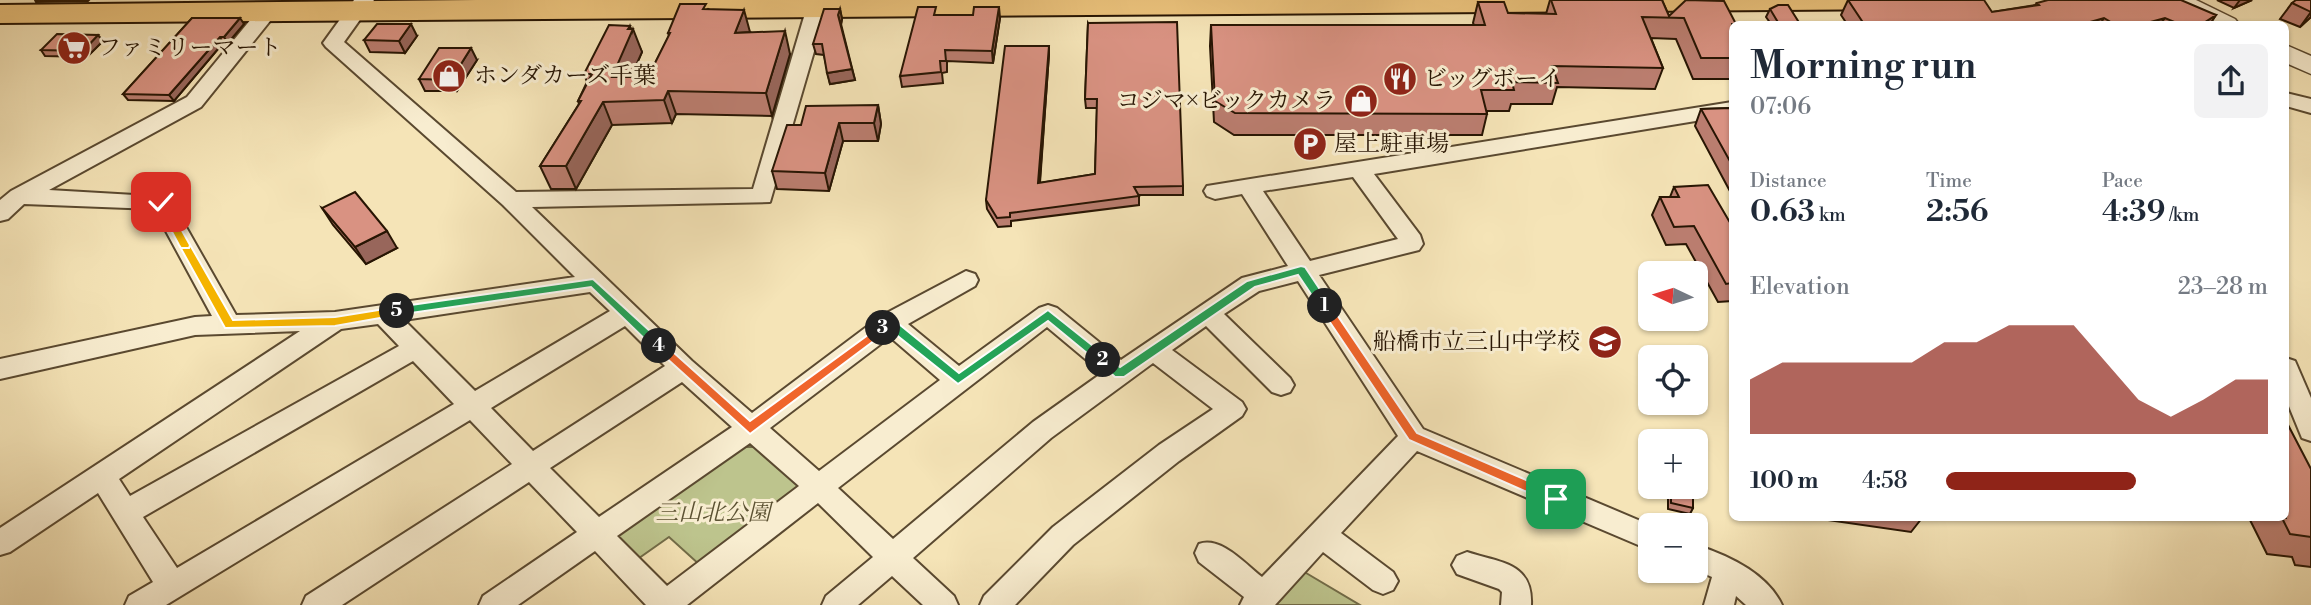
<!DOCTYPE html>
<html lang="en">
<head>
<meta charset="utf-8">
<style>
  body { margin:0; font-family:"Libre Bodoni","Noto Serif JP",serif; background:#f2f2f3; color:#1f2937; height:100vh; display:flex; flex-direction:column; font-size:26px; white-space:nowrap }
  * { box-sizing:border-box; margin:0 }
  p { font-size:23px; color:#747a83 }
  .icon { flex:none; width:38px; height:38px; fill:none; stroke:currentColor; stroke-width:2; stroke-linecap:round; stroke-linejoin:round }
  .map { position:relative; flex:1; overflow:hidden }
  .sheet { position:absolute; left:1729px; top:21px; width:560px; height:500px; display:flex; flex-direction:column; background:#fff; border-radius:10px; box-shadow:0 2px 5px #0004 }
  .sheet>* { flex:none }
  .needle { width:46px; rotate:274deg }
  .tools { position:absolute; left:1638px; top:261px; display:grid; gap:14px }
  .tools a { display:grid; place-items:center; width:70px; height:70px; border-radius:10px; background:#fff; box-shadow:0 2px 5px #0004; font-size:35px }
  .pin { position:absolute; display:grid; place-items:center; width:60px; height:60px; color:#fff; margin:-30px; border-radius:14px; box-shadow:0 4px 10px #0006 }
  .km { position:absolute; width:35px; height:35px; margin:-18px; border-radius:50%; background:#222; color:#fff; font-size:19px; line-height:35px; text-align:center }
  .round { display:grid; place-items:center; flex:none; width:74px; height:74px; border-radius:10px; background:#f2f2f3 }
  .headline { display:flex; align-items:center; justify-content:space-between; height:119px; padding:0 21px }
  h1 { font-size:38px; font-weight:600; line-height:52px }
  .metrics { display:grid; grid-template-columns:repeat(3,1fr); gap:10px; height:119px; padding:7px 21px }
  .metrics div { display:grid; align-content:center }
  .metrics b { font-size:30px; font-weight:600 }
  .metrics small { font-size:19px; font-weight:400 }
  .metrics p { font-size:19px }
  .chart { height:196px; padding:14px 21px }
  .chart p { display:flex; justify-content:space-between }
  .chart svg { width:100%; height:126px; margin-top:7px; fill:#8f2418; opacity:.7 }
  ul { padding:0 21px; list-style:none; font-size:23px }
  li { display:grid; grid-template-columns:112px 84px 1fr; align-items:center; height:52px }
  li i { height:18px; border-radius:9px; background:#8f2418 }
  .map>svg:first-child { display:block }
</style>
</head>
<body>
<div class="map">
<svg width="2311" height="605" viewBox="0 0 2311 605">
  <rect width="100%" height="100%" fill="#f5e4b7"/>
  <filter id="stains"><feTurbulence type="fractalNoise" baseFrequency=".00286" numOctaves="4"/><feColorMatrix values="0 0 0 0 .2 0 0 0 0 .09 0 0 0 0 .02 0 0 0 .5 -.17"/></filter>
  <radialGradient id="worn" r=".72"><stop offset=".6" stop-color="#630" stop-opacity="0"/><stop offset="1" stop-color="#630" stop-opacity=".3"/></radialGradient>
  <g fill="#bdc48d" stroke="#726c48" stroke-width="2">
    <polygon points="743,447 757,447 799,483 799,495 701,566 669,537 632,563 615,549 618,534"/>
    <polygon points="1296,567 1360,605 1262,605"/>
  </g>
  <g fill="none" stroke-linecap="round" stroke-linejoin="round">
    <g stroke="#5a4930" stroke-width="4">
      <g id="minor">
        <path d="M354,0H374L344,42L516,192L753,189L809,0H829L770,202L532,207L692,361L752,413L881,316L966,271L975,274L978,280L975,286L908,324L959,366L1039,308L1048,305L1057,308L1121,360L1242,278L1288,266L1242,194L1215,199L1207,196L1204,191L1207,186L1732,102V115L1374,174L1420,235L1423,244L1419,250L1319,275L1423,429L1650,525V550L1417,451L1341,533L1393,572L1398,581L1393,590L1383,594L1373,590L1323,552L1275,605H1240L1244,597L1199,562L1195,553L1199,544C1221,536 1245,564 1262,577L1398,436L1298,281L1259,291L1224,314L1290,378L1294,385L1290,392L1281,395L1272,392L1206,326L1172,350L1242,402L1246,409L1242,416L1179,461L1073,545L1015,605H980L984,596L1053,527L1159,445L1213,409L1153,363L1051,438L913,558L954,596L958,605H923L892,576L858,605H822L826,596L873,557L818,503L687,605H646L595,551L518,605H479L483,596L577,532L529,482L342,605H302L306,596L512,464L470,420L166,605H125L129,596L153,582L98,493L10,552L0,555V528L300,331L195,335L0,379V359L195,317L212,316L154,209L24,204L8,219L0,221V200L11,191L187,97L261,7L268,5L278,11L201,107L49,190L169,197L236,315L335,312L575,277L503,205L326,47L323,43ZM1353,177L1398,239L1310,261L1263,191ZM590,292L610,311L475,391L404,320ZM378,324L399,346L130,496L119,479L341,329ZM625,326L665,366L533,451L491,408ZM1047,327L1102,373L1033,422L893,539L838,488ZM890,337L940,380L819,471L770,428ZM413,361L454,404L177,568L143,517ZM682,382L732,427L599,517L550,468ZM750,443L799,486L667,586L617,536Z"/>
        <polygon points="2286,93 2311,99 2311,113 2286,106"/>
        <polygon points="2286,358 2295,361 2311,398 2311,441 2302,438 2286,399"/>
        <path d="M1696,545C1727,555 1767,573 1782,605H1746L1736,596L1734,605H1704L1712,577L1696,570Z"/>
        <path d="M1467,552C1500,563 1533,562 1531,605H1501L1502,592L1499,589L1457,574L1452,565L1457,556Z"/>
      </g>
    </g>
    <g stroke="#5a4930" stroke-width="3">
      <g id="tertiary">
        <polygon points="2164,0 2196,0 2235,19 2239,24 2207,24 2167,5"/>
        <polygon points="2286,45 2311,56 2311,74 2286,63"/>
      </g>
    </g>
    <g stroke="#271503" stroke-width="4">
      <polygon id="primary" points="476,0 1925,0 1921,6 1910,9 0,23 0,5"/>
    </g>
    <use href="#minor" fill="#f8edd0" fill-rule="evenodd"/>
    <use href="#tertiary" fill="#f8edd0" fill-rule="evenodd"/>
    <use href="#primary" fill="#eac27c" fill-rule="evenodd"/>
  </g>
  <g fill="#bb7e70" stroke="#271503" stroke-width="2">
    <polygon points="35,0 89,0 88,1 36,2"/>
    <polygon points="1550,0 1662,0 1669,16 1732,24 1732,79 1693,79 1676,39 1651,38 1663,68 1655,89 1557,87 1552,104 1511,104 1509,111 1487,111 1487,114 1482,135 1234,135 1214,122 1210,46 1211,25 1474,25 1473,23 1478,2 1508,13 1546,14"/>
    <polygon points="1848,0 1992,12 2035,5 2037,3 2216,15 2210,24 1847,24 1841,15"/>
    <polygon points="2217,0 2252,0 2234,8"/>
    <polygon points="2311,0 2311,17 2300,27 2280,19 2292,3"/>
    <polygon points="708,9 790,54 772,116 676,114 672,123 612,125 576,189 551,189 540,166 579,104 578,101 587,82 584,74 631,29 642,52 631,77 648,77 669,36 668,33"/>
    <polygon points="840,9 842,19 841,24 855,80 830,84 824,55 816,54 813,44"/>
    <polygon points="1770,9 1800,24 1771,24 1766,17"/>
    <polygon points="937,15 1000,18 993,63 947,61 947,72 942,73 943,83 902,87 900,76"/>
    <polygon points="192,18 244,24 228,43 223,43 174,101 128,100 123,94"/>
    <polygon points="1088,23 1183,186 1183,195 1139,195 1139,205 1011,221 1011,226 998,227 987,209 986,200 1049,46 1049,54 1040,183 1095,174 1097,108 1086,108 1085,99"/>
    <polygon points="417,36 405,53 370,52 364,40"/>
    <polygon points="103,41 87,57 45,56 41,50"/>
    <polygon points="477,60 457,91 425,91 419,79"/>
    <polygon points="878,105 881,124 878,141 843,141 829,191 777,189 772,171 801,125"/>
    <polygon points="1732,108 1732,195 1695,126 1701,109"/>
    <polygon points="1674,187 1732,226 1732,301 1718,302 1686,244 1666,245 1652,215 1660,197 1670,197"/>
    <polygon points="322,208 397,248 366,264 333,225"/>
    <polygon points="2311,469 2311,567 2295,565 2292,557 2267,554 2249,518 2286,518"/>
    <polygon points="1671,487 1693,508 1690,514 1668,509 1668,492"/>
    <polygon points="1814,518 1922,518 1911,532"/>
  </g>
  <g fill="#98665b" stroke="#271503" stroke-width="2">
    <polygon points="2240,0 2252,0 2234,8"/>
    <polygon points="999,7 1000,18 993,63 992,51"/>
    <polygon points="840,9 842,19 841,25 838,15"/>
    <polygon points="744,10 750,32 735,33"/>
    <polygon points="2311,12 2311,17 2300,27"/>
    <polygon points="2216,15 2210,24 2202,24"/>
    <polygon points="240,18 244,24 228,43 224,37"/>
    <polygon points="2104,18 2100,24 2083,24"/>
    <polygon points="2165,18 2160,24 2143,24"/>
    <polygon points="411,24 417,36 405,53 399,41"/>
    <polygon points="630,26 632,32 633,29 642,52 621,100 612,77"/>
    <polygon points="785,31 790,54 772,116 766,93"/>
    <polygon points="98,35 103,41 87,57 83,51"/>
    <polygon points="220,37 223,43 174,101 169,95"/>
    <polygon points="1049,46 1049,54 1039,192 1038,183"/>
    <polygon points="471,48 477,60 457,91 451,80"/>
    <polygon points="852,69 855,80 830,84 827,73"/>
    <polygon points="668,91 676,114 672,123 664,100"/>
    <polygon points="603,102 612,125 576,189 566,166"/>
    <polygon points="878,105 881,124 878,141 874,123"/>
    <polygon points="839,123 843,141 829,191 825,173"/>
    <polygon points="387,231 397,248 366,264 355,247"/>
  </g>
  <g fill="#d99282" stroke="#271503" stroke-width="2">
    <polygon points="1551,0 1662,0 1669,16 1686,0 1724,1 1736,24 1732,24 1732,58 1701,58 1684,18 1642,17 1663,68 1552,66 1558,83 1512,82 1514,90 1481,90 1487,114 1235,113 1215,101 1211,25 1485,25 1478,2 1504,2 1508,13 1556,14"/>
    <polygon points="1848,0 1984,0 1992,12 2039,5 2037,3 2048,0 2181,0 2216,15 2202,24 2179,24 2165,18 2143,24 2114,24 2104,18 2083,24 1864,24"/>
    <polygon points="2296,0 2311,0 2311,12 2292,3"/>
    <polygon points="680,4 706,4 703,9 744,10 735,33 785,31 766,93 668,91 664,100 603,102 566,166 540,166 581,101 578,101 592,74 584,74 609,25 630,26 628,29 633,29 612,77 648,77 670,33 668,33"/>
    <polygon points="1778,5 1788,5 1800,24 1779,24 1770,9"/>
    <polygon points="918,7 936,7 934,15 973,15 974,7 999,7 992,51 945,50 946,61 940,61 941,72 900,76"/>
    <polygon points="824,9 840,9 838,15 852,69 827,73 822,44 813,44"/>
    <polygon points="192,18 240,18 224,37 220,37 169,95 123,94"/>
    <polygon points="1177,22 1183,186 1134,187 1139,196 1010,213 1010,217 997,218 986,200 1005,46 1049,46 1038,183 1095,174 1097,99 1085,99 1088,23"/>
    <polygon points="377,24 411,24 399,41 364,40"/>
    <polygon points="57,34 98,35 83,51 41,50"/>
    <polygon points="439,48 471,48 451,80 419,79"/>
    <polygon points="878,105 874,123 839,123 825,173 772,171 787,125 801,125 806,106"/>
    <polygon points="1732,108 1732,165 1701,109"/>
    <polygon points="1708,185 1732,226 1732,283 1726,284 1694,226 1674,227 1660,197 1679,197 1674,187"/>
    <polygon points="355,192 387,231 355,247 322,208"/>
    <polygon points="2286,421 2311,469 2311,537 2290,534 2282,518 2286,518"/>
    <polygon points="1671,487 1693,491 1693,508 1671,503"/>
  </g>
  <polygon fill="#f0652b" stroke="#fff" stroke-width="2" points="1325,302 1329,303 1417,433 1561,495 1561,503 1552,503 1409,440 1321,309 1319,306"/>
  <polygon fill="#22a559" stroke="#fff" stroke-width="2" points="1301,266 1305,267 1329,303 1329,309 1321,309 1298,275 1255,287 1124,377 1115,377 1097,360 1099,357 1107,357 1120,367 1247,281"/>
  <polygon fill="#22a559" stroke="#fff" stroke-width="2" points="1048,310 1107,357 1107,363 1099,363 1048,321 958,384 890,330 883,333 877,328 886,320 894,320 959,373"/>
  <polygon fill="#f0652b" stroke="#fff" stroke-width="2" points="883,324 889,328 887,331 750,434 653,346 659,341 663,343 750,421"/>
  <polygon fill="#22a559" stroke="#fff" stroke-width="2" points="593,279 663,343 663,349 655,349 591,287 397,315 391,311 397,307"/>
  <polygon fill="#f5b400" stroke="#fff" stroke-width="2" points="185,242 189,243 233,320 335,317 397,307 403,311 397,315 335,326 225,328 179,245"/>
  <polygon fill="#f5b400" stroke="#fff" stroke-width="2" points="161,199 166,202 190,245 189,248 181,248 179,245 156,202"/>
  <defs>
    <g id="supermarket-disc" transform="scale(1.75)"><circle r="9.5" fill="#8f2418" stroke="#f8edd0"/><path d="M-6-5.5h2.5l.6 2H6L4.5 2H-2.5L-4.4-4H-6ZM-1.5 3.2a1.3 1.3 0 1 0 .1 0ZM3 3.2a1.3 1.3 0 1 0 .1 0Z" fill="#fff"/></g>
    <g id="shop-disc" transform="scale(1.75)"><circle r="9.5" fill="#8f2418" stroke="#f8edd0"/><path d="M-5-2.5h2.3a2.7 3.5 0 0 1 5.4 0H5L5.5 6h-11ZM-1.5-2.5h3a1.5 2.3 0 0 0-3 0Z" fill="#fff"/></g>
    <g id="restaurant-disc" transform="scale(1.75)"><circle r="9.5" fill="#8f2418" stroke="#f8edd0"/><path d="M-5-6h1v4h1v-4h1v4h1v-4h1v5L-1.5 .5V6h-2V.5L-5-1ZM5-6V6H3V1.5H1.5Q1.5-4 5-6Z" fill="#fff"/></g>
    <g id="parking-disc" transform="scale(1.75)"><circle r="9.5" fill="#8f2418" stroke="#f8edd0"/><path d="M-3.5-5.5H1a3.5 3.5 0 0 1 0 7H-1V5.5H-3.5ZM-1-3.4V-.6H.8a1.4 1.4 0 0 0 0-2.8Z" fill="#fff"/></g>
    <g id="school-disc" transform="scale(1.75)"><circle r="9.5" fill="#8f2418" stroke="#f8edd0"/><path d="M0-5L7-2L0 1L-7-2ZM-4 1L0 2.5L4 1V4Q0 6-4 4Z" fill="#fff"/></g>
  </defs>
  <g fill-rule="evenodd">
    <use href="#supermarket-disc" x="74" y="48"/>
    <use href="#shop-disc" x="449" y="76"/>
    <use href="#restaurant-disc" x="1400" y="79"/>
    <use href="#shop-disc" x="1361" y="101"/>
    <use href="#parking-disc" x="1310" y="144"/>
    <use href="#school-disc" x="1605" y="342"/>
  </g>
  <g text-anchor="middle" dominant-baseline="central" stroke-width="6" stroke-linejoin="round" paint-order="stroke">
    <g font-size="23" fill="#271503" stroke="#f8edd0" text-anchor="start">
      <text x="98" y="48">ファミリーマート</text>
      <text x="474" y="76">ホンダカーズ千葉</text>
      <text x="1424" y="79">ビッグボーイ</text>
      <text x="1336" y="101" text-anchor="end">コジマ×ビックカメラ</text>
      <text x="1334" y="144">屋上駐車場</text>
      <text x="1580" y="342" text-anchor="end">船橋市立三山中学校</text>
    </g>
    <g font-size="23" font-style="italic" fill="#5c5233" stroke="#f8edd0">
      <text x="713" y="513">三山北公園</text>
    </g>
  </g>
  <rect width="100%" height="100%" filter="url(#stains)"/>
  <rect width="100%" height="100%" fill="url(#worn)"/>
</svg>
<div class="tools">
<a><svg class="needle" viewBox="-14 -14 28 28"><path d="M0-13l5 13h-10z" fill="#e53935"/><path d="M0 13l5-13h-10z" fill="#747a83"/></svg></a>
<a><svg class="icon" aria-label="locate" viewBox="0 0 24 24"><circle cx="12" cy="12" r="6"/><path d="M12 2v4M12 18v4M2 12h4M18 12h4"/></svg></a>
<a>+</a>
<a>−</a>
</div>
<div class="pin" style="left:1556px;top:499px;background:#1e9e55"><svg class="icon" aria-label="arrive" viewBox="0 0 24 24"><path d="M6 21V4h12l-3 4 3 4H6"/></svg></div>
<div class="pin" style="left:161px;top:202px;background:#d93025"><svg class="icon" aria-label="check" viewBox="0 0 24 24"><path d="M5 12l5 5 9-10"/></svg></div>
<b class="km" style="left:1325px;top:306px">1</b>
<b class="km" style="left:1103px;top:360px">2</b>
<b class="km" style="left:883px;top:328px">3</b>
<b class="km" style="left:659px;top:346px">4</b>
<b class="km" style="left:397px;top:311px">5</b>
<section class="sheet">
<div class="headline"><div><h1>Morning run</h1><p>07:06</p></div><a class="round"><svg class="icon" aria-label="share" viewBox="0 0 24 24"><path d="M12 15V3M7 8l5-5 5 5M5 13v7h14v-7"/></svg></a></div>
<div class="metrics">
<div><p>Distance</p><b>0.63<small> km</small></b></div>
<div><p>Time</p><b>2:56</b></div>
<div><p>Pace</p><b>4:39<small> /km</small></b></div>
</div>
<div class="chart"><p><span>Elevation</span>23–28 m</p>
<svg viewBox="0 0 160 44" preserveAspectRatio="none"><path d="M0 44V25L10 19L20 19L30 19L40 19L50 19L60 12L70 12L80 6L90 6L100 6L110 19L120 32L130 38L140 32L150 25L160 25V44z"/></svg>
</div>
<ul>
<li><b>100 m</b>4:58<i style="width:59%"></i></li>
</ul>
</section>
</div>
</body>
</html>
